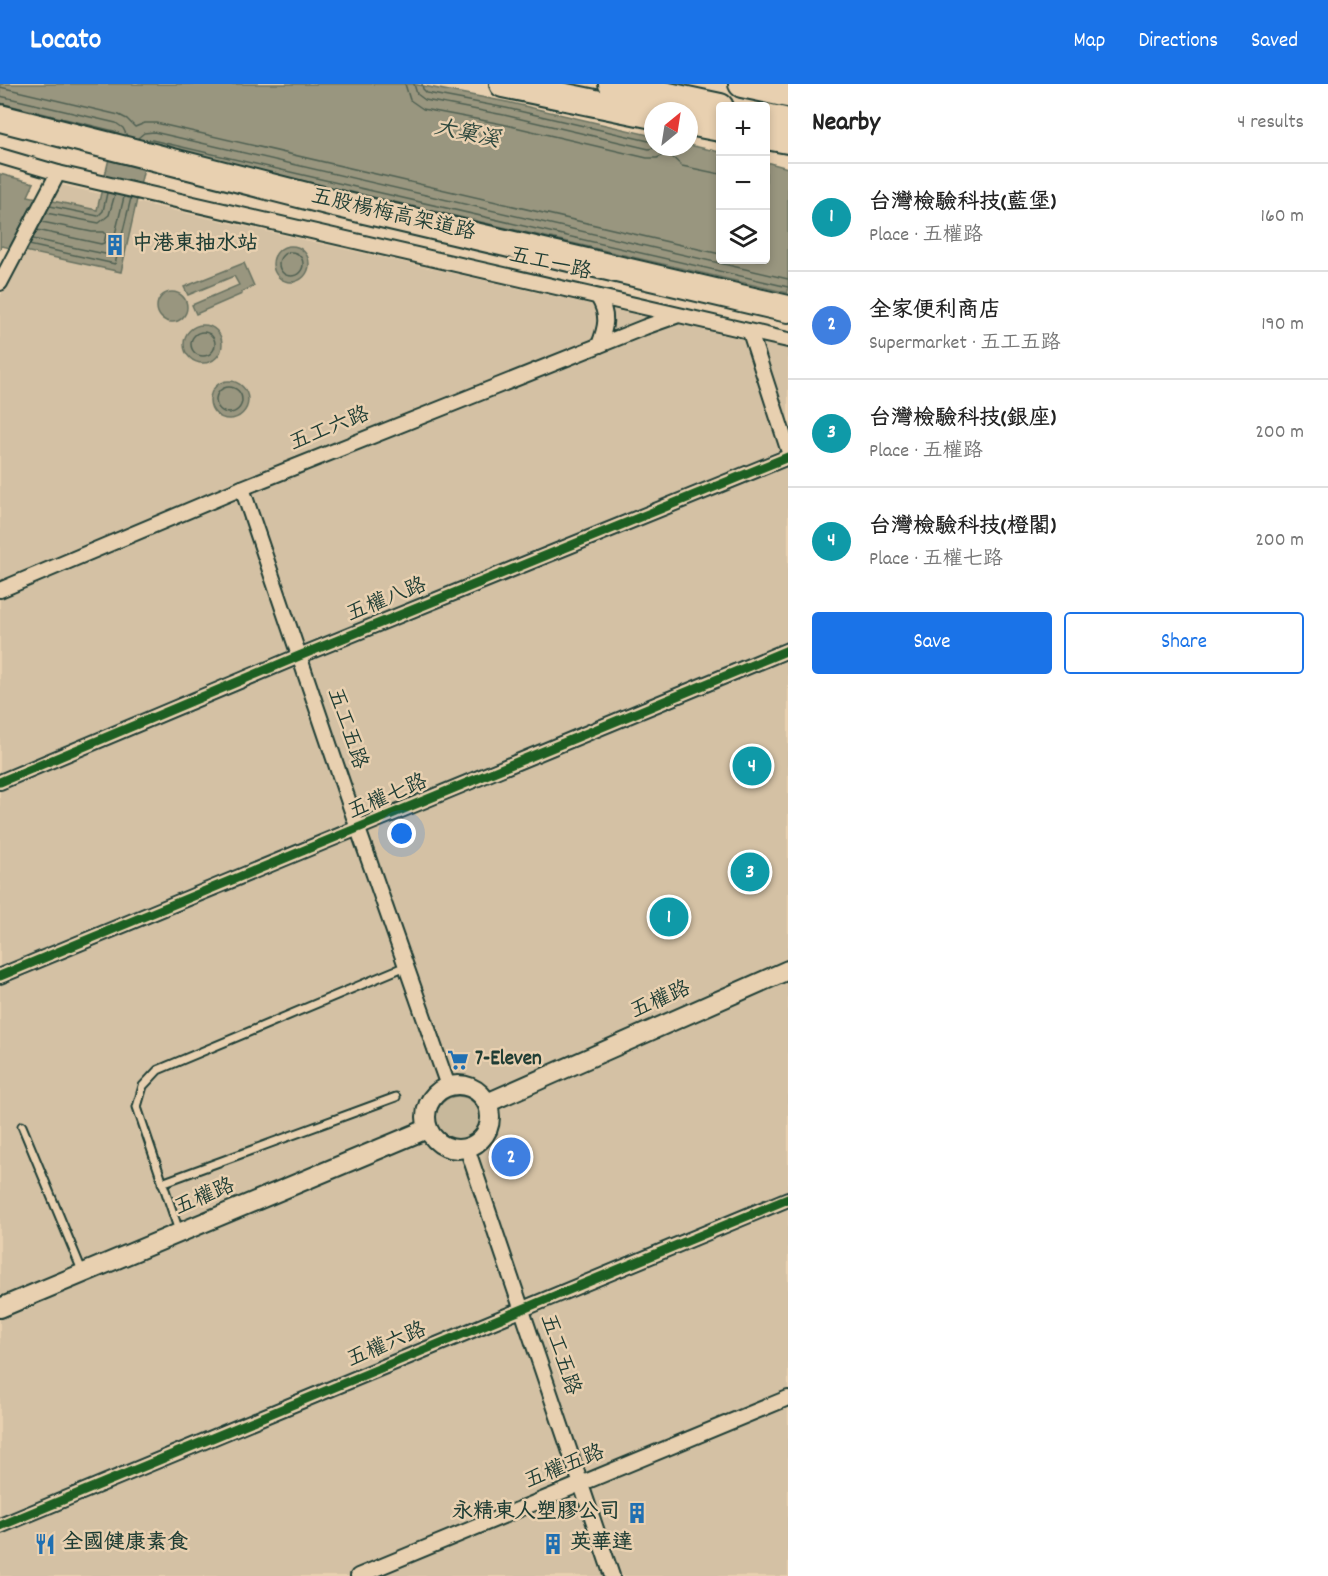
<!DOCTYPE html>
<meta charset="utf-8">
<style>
:root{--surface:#fff;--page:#f2f2f2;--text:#222;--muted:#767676;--line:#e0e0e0;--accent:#1a73e8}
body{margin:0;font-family:Dekko,"LXGW WenKai TC",sans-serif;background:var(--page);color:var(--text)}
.controls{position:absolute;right:18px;top:18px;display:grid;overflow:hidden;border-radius:6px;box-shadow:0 3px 9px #0003}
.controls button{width:54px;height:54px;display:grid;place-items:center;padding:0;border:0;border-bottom:2px solid var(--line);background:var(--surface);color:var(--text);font:30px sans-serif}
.compass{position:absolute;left:644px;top:18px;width:54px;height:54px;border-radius:50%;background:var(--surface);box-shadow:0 3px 9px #0003;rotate:30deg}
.you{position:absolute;left:402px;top:750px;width:21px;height:21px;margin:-15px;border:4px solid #fff;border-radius:50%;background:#1a73e8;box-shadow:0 0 0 9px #1a73e833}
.badge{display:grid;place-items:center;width:39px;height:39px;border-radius:50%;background:var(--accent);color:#fff;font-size:20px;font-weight:700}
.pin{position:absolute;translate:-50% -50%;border:3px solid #fff;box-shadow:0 2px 6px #0006}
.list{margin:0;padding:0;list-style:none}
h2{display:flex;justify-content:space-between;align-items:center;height:78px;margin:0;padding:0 24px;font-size:26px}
h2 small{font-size:20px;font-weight:400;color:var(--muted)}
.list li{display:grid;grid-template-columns:39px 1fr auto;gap:18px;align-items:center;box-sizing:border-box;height:108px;padding:0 24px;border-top:2px solid var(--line)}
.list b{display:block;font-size:22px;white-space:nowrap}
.list p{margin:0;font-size:20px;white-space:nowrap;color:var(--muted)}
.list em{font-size:20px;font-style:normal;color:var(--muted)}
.actions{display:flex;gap:12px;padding:18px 24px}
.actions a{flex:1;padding:14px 0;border:2px solid var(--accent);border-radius:6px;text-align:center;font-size:21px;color:var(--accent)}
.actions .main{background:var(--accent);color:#fff}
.icon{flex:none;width:33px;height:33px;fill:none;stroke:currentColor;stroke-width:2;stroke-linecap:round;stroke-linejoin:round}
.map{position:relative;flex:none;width:788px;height:1492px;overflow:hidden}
header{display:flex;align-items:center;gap:36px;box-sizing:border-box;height:84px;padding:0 30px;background:var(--accent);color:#fff}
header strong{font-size:28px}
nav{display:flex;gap:33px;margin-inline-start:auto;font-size:21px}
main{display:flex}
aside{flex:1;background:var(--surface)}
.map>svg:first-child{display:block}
.built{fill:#d4c1a4}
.green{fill:#c7b89b;stroke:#737a68;stroke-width:1.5}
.water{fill:#99967f;stroke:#687261;stroke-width:1.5}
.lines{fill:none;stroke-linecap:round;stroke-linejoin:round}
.shore{stroke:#506152;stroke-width:1.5}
.service-casing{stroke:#1f3d34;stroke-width:11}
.minor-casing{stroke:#1f3d34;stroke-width:18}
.tertiary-casing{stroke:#1f3d34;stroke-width:22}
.motorway-casing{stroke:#1f3d34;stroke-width:30}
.service{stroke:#e8d0b0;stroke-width:7}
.minor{stroke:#e8d0b0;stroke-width:14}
.tertiary{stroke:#e8d0b0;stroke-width:18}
.motorway{stroke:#e8d0b0;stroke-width:26}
.cycleway-casing{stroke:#e8d0b0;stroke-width:13}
.cycleway{stroke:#1b5e20;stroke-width:9}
.labels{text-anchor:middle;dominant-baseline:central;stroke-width:5;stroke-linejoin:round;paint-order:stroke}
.street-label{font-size:21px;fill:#1f3d34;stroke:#e8d0b0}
.poi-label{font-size:21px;font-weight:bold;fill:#1f3d34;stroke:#e8d0b0;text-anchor:start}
.water-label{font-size:22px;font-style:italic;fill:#2b463c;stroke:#e8d0b0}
</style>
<header>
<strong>Locato</strong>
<nav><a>Map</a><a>Directions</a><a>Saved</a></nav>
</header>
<main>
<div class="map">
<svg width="788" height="1492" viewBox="0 0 788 1492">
<rect width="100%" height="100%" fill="#e8d0b0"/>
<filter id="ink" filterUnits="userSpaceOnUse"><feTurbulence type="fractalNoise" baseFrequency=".0167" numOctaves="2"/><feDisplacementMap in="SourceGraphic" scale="12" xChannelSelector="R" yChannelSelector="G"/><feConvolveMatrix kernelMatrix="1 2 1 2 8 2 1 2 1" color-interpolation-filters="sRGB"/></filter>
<g filter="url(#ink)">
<path class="built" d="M61,101L788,265V1492H0V213Z"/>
<circle class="green" cx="458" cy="1034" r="22"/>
<g class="water">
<path d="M0,0H413L507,18L653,52V63H689V61L720,68V176H766V78L788,84V209L149,61L121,188L2,162L0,165V90L34,99L28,112L97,126L114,53L0,25Z"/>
<circle cx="291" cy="180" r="18"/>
<path d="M244,179L254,202L242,208V210L196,230L192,221L239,201L234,192L188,211L184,203Z"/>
<circle cx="172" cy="223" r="15"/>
<circle cx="203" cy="260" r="19"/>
<circle cx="229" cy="316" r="19"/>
</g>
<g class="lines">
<g class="shore">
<path d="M405,0L410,16L423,25L502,40L647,74H657L668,69L682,82L720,90"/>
<path d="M414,0L417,10L425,16L504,31L649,65L659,63"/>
<path d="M422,0L423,5L427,9L506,24L653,58"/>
<path d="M0,3L119,31L127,35L135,43L145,39H156L720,170"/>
<path d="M0,12L116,39L123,44L127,52"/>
<path d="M0,19L114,47L118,49"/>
<path d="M138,54L144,49L154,48L788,195"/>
<path d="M146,56H152L788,203"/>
<path d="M50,122L98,132L103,127L107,109"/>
<path d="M46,129L99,139L109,131L115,110"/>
<path d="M37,146L101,160L104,159L106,150L104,148H92L42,138"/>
<path d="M33,155L110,171L124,113"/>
<path d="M29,161L115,180L131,114"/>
<circle cx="291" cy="180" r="12"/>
<circle cx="203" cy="260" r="12"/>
<circle cx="229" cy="316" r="13"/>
</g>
<defs>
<g id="service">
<path d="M22,1042L83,1189"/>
<path d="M162,1099L396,1013"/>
<path d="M179,1147L137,1023L143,1002L158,986L406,882"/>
</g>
<g id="minor">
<path d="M0,72L58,89L788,256"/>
<path d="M0,199L58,89"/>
<path d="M598,213C609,231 606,243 599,261"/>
<path d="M750,248L788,365"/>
<path d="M242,404L358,745L448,1002"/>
<path d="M0,506L242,404L645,243L676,232"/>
<path d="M0,698L299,572L788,373"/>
<path d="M0,892L788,566"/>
<path d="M467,1064L612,1492"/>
<path d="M0,1442L788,1115"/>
<path d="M358,1492L788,1314"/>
</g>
<g id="tertiary">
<circle cx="458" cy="1033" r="32"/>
<path d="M487,1019L788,886"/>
<path d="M0,1224L427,1045"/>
</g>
<g id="motorway">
<path d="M503,0L653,31"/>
<path d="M612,0L720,23"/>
<path d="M742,0L788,10"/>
<path d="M766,33L788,38"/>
<path d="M0,34L334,119L788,225"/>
<path d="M689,38L720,44"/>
<path d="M766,52L788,56"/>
</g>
</defs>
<use href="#service" class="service-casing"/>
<use href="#minor" class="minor-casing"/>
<use href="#tertiary" class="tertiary-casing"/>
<use href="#motorway" class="motorway-casing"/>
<use href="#service" class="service"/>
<use href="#minor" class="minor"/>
<use href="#tertiary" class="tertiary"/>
<use href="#motorway" class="motorway"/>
<defs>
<g id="cycleway">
<path d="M0,698L299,572L788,373"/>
<path d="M0,892L788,566"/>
<path d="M0,1442L788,1115"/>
</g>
</defs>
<use href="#cycleway" class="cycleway-casing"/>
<use href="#cycleway" class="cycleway"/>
</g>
</g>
<defs>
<symbol id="building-bare" viewBox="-9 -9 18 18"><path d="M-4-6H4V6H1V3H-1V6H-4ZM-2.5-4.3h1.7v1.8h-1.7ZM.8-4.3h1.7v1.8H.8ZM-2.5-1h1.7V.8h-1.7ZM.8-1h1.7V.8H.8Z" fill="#1f6fb2" stroke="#e8d0b0" stroke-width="2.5" paint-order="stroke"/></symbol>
<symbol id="supermarket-bare" viewBox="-9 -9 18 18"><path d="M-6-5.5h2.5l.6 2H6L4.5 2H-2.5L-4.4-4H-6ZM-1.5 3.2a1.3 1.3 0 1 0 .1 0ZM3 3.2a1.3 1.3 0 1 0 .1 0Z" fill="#1f6fb2" stroke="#e8d0b0" stroke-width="2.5" paint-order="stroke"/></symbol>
<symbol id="restaurant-bare" viewBox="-9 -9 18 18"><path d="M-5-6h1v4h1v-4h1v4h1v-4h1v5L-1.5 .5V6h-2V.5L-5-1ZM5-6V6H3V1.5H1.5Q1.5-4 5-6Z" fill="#1f6fb2" stroke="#e8d0b0" stroke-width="2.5" paint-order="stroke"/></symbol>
</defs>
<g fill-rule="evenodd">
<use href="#building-bare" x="100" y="146" width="30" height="30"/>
<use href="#supermarket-bare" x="443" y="961" width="30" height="30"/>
<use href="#building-bare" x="622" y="1414" width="30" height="30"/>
<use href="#restaurant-bare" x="30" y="1445" width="30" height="30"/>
<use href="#building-bare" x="538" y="1445" width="30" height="30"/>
</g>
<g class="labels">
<g class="street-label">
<text transform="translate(393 132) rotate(13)">五股楊梅高架道路</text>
<text transform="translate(550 181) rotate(13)">五工一路</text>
<text transform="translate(330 346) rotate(-22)">五工六路</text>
<text transform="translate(387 517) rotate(-22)">五權八路</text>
<text transform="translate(346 645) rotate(71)">五工五路</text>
<text transform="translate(388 714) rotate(-23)">五權七路</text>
<text transform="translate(661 917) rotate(-24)">五權路</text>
<text transform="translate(205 1114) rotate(-23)">五權路</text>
<text transform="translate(387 1262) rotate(-23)">五權六路</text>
<text transform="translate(559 1271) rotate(71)">五工五路</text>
<text transform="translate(565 1384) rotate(-22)">五權五路</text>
</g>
<g class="poi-label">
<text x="132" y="161">中港東抽水站</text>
<text x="475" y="976">7-Eleven</text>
<text x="620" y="1429" text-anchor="end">永精東人塑膠公司</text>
<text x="62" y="1460">全國健康素食</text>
<text x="570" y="1460">英華達</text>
</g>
<g class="water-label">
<text transform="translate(467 51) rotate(12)">大窠溪</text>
</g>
</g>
</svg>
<div class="controls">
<button>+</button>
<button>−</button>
<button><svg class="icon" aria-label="layers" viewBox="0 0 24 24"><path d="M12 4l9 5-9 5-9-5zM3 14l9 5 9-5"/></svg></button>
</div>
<svg class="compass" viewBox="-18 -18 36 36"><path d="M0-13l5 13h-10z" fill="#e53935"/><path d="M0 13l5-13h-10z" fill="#767676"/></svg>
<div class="you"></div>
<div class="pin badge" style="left:669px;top:833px;background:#0f9aa8">1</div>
<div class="pin badge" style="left:511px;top:1073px;background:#3f7fe0">2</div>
<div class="pin badge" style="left:750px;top:788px;background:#0f9aa8">3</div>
<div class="pin badge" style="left:752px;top:682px;background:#0f9aa8">4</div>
</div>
<aside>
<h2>Nearby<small>4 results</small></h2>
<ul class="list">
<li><span class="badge" style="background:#0f9aa8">1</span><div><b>台灣檢驗科技(藍堡)</b><p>Place · 五權路</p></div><em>160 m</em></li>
<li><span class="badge" style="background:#3f7fe0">2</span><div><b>全家便利商店</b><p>Supermarket · 五工五路</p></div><em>190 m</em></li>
<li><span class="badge" style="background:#0f9aa8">3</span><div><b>台灣檢驗科技(銀座)</b><p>Place · 五權路</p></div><em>200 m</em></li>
<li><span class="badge" style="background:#0f9aa8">4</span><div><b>台灣檢驗科技(橙閣)</b><p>Place · 五權七路</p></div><em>200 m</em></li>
</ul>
<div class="actions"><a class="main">Save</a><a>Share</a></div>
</aside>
</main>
